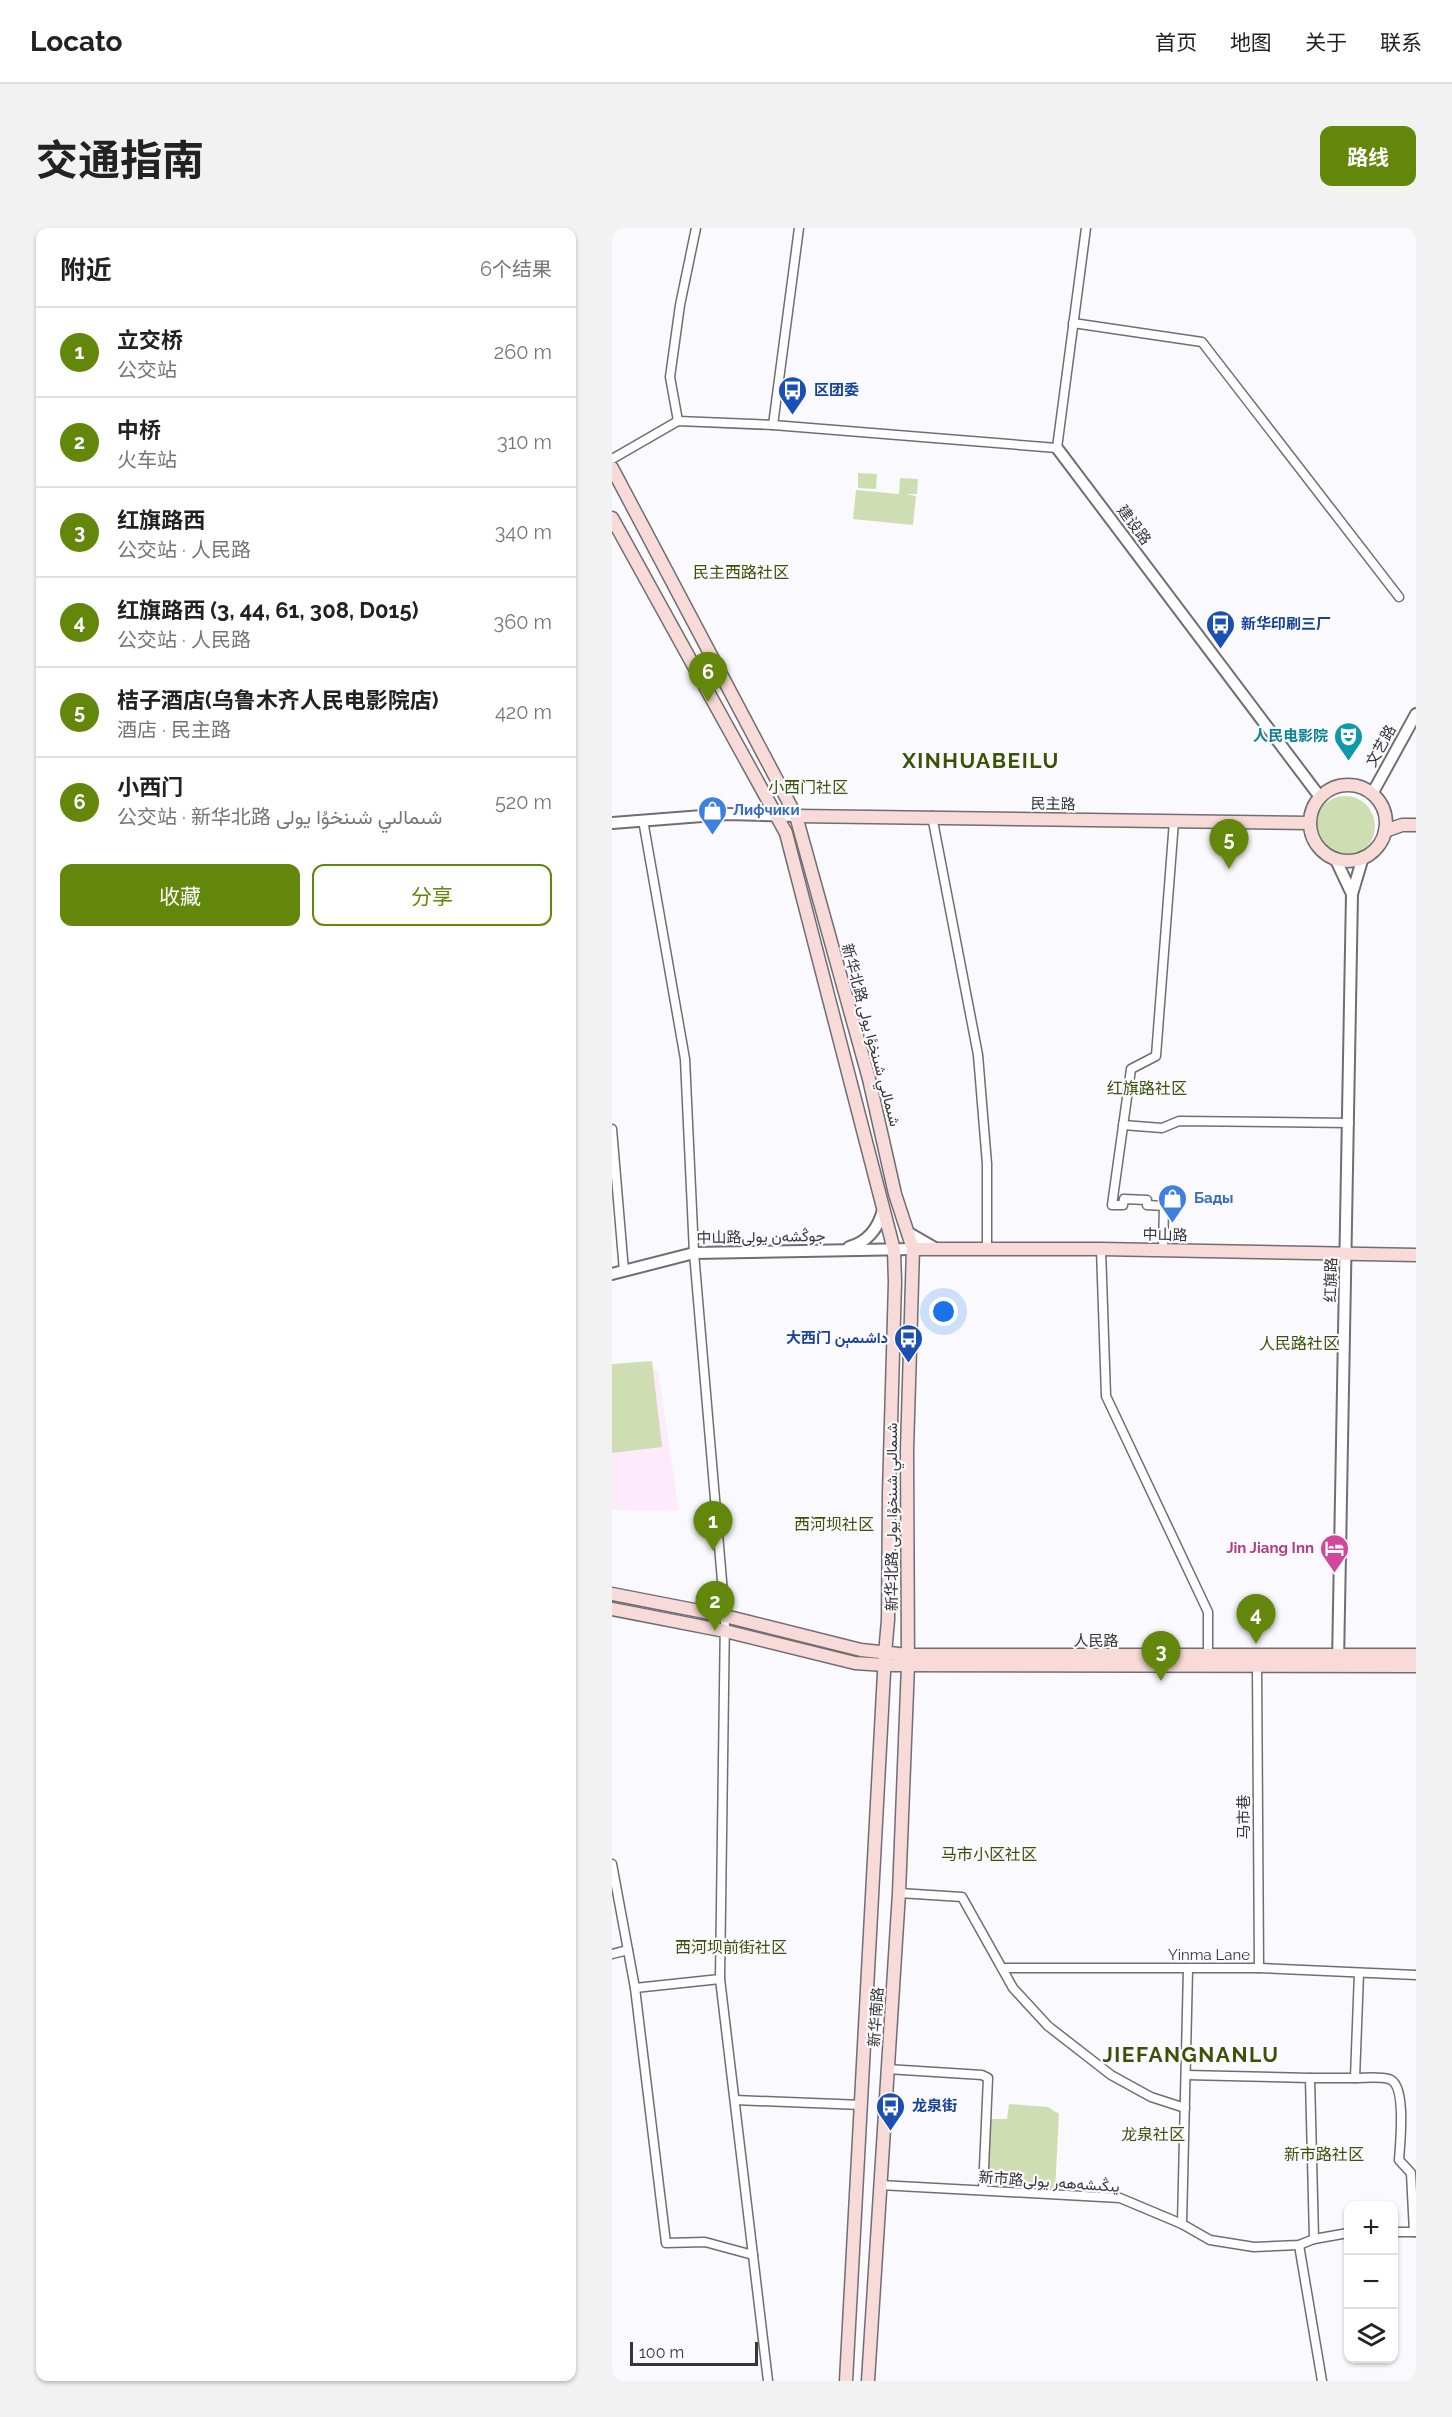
<!DOCTYPE html>
<html lang="zh">
<meta charset="utf-8">
<style>
:root{--surface:#fff;--page:#f2f2f2;--text:#222;--muted:#767676;--line:#e0e0e0;--accent:#62870a}
body{margin:0;font-family:Raleway,Vazirmatn,"Noto Sans SC",sans-serif;background:var(--page);color:var(--text)}
.controls{position:absolute;right:18px;bottom:18px;display:grid;overflow:hidden;border-radius:12px;box-shadow:0 2px 4px #0004}
.controls button{width:54px;height:54px;display:grid;place-items:center;padding:0;border:0;border-bottom:2px solid var(--line);background:var(--surface);color:var(--text);font:30px sans-serif}
.scale{position:absolute;left:18px;bottom:15px;width:128px;box-sizing:border-box;padding-left:6px;border:3px solid #363638;border-top:0;font-size:16px;line-height:21px;white-space:nowrap;color:#363638;-webkit-text-stroke:4px #fafafe;paint-order:stroke}
.you{position:absolute;left:332px;top:1084px;width:21px;height:21px;margin:-15px;border:4px solid #fff;border-radius:50%;background:#1a73e8;box-shadow:0 0 0 9px #1a73e833}
.badge{display:grid;place-items:center;width:39px;height:39px;border-radius:50%;background:var(--accent);color:#fff;font-size:20px;font-weight:700}
.pin{position:absolute;translate:-50% -50px;filter:drop-shadow(0 2px 3px #0008)}
.pin::after{content:'';position:absolute;top:32px;width:21px;height:18px;background:inherit;clip-path:polygon(0 0,100% 0,50% 100%)}
.list{margin:0;padding:0;list-style:none}
h2{display:flex;justify-content:space-between;align-items:center;height:78px;margin:0;padding:0 24px;font-size:26px}
h2 small{font-size:20px;font-weight:400;color:var(--muted)}
.list li{display:grid;grid-template-columns:39px 1fr auto;gap:18px;align-items:center;box-sizing:border-box;height:90px;padding:0 24px;border-top:2px solid var(--line)}
.list b{display:block;font-size:22px;white-space:nowrap}
.list p{margin:0;font-size:20px;white-space:nowrap;color:var(--muted)}
.list em{font-size:20px;font-style:normal;color:var(--muted)}
.actions{display:flex;gap:12px;padding:18px 24px}
.actions a{flex:1;padding:14px 0;border:2px solid var(--accent);border-radius:12px;text-align:center;font-size:21px;color:var(--accent)}
.actions .main{background:var(--accent);color:#fff}
.icon{flex:none;width:33px;height:33px;fill:none;stroke:currentColor;stroke-width:2;stroke-linecap:round;stroke-linejoin:round}
.map{position:relative;flex:none;width:804px;height:2153px;overflow:hidden;border-radius:12px}
header{display:flex;align-items:center;gap:36px;box-sizing:border-box;height:84px;padding:0 30px;background:var(--surface);border-bottom:2px solid var(--line)}
header strong{font-size:28px}
nav{display:flex;gap:33px;margin-inline-start:auto;font-size:21px}
.intro{display:flex;align-items:center;justify-content:space-between;box-sizing:border-box;height:144px;padding:0 36px}
h1{margin:0;font-size:42px}
.button{padding:15px 27px;border-radius:12px;background:var(--accent);color:#fff;font-size:21px;font-weight:700}
main{display:flex;gap:36px;padding:0 36px}
aside{flex:1;background:var(--surface);border-radius:12px;box-shadow:0 2px 4px #0004}
.map>svg:first-child{display:block}
.education{fill:#fdeafa}
.green{fill:#cfdeb2}
.lines{fill:none;stroke-linecap:round;stroke-linejoin:round}
.minor-casing{stroke:#6f6e72;stroke-width:11}
.tertiary-casing{stroke:#6f6e72;stroke-width:14}
.secondary-casing{stroke:#6f6e72;stroke-width:15}
.minor{stroke:#fff;stroke-width:8}
.tertiary{stroke:#fff;stroke-width:10}
.secondary{stroke:#f8dad9;stroke-width:12}
.labels{text-anchor:middle;dominant-baseline:central;stroke-width:4.5;stroke-linejoin:round;paint-order:stroke}
.transit-label{font-size:15px;font-weight:bold;fill:#164399;stroke:#fafafe;text-anchor:start}
.street-label{font-size:15px;fill:#363638;stroke:#fafafe}
.culture-label{font-size:15px;font-weight:bold;fill:#0d838f;stroke:#fafafe;text-anchor:end}
.shop-label{font-size:15px;font-weight:bold;fill:#366cbe;stroke:#fafafe;text-anchor:start}
.hotel-label{font-size:15px;font-weight:bold;fill:#b23c85;stroke:#fafafe;text-anchor:end}
.neighbourhood-label{font-size:16px;fill:#3a5206;stroke:#fafafe}
.district-label{font-size:21px;font-weight:bold;letter-spacing:1.5px;fill:#3a5206;stroke:#fafafe}
</style>
<header>
<strong>Locato</strong>
<nav><a>首页</a><a>地图</a><a>关于</a><a>联系</a></nav>
</header>
<div class="intro"><h1>交通指南</h1><a class="button">路线</a></div>
<main>
<aside>
<h2>附近<small>6个结果</small></h2>
<ul class="list">
<li><span class="badge">1</span><div><b>立交桥</b><p>公交站</p></div><em>260 m</em></li>
<li><span class="badge">2</span><div><b>中桥</b><p>火车站</p></div><em>310 m</em></li>
<li><span class="badge">3</span><div><b>红旗路西</b><p>公交站 · 人民路</p></div><em>340 m</em></li>
<li><span class="badge">4</span><div><b>红旗路西 (3, 44, 61, 308, D015)</b><p>公交站 · 人民路</p></div><em>360 m</em></li>
<li><span class="badge">5</span><div><b>桔子酒店(乌鲁木齐人民电影院店)</b><p>酒店 · 民主路</p></div><em>420 m</em></li>
<li><span class="badge">6</span><div><b>小西门</b><p>公交站 · 新华北路 شىمالىي شىنخۇا يولى</p></div><em>520 m</em></li>
</ul>
<div class="actions"><a class="main">收藏</a><a>分享</a></div>
</aside>
<div class="map">
<svg width="804" height="2153" viewBox="0 0 804 2153">
<rect width="100%" height="100%" fill="#fafafe"/>
<path class="education" d="M0,1141L46,1142L67,1283L0,1282Z"/>
<g class="green">
<path d="M246,245L265,246L264,261L246,260Z"/>
<path d="M288,250L306,251L305,266H294L304,268L301,297L241,291L244,262L287,266Z"/>
<circle cx="733" cy="598" r="30"/>
<path d="M40,1133L50,1219L0,1225V1136Z"/>
<path d="M397,1876L436,1879L447,1886L443,1963L386,1958L375,1950L377,1891H395Z"/>
</g>
<g class="lines">
<defs>
<g id="minor">
<path d="M461,95L590,114L787,369"/>
<path d="M66,193L58,149L68,77L84,0"/>
<path d="M161,197L187,0"/>
<path d="M0,231L66,193L161,197L445,220L474,0"/>
<path d="M320,588L366,827L375,936V1021"/>
<path d="M31,592L73,831L82,1025L113,1388L108,1751L156,2153"/>
<path d="M511,897L550,900L567,893L737,895"/>
<path d="M0,901L12,1043"/>
<path d="M489,1021L494,1168L596,1384V1428"/>
<path d="M551,1022L552,978L535,977V972L512,971L511,977H500L519,841L544,828L562,593"/>
<path d="M645,1438L647,1740"/>
<path d="M0,1636L23,1760L54,2015L93,2014L141,2027"/>
<path d="M287,1665L350,1669L401,1760L436,1798L499,1847L539,1869L573,1880"/>
<path d="M0,1726L16,1722"/>
<path d="M390,1740H647L804,1747"/>
<path d="M23,1760L108,1751"/>
<path d="M275,1841L370,1847L376,1850L371,1962"/>
<path d="M574,1847L698,1850L702,2011"/>
<path d="M698,1850H743L747,1745"/>
<path d="M743,1850C753,1850 767,1848 777,1851C795,1856 788,1916 787,1932L799,1945L802,2004"/>
<path d="M123,1872L250,1877"/>
<path d="M268,1957L508,1970L570,1996L598,2012L642,2019L687,2017L702,2011L736,2005"/>
<path d="M570,1996L576,1741"/>
<path d="M782,2004H804"/>
<path d="M687,2017L710,2153"/>
</g>
<g id="tertiary">
<path d="M445,220L708,569"/>
<path d="M760,566L804,486"/>
<path d="M0,595L116,586L184,588"/>
<path d="M723,630L740,666"/>
<path d="M297,1005L323,1020"/>
<path d="M237,1019C256,1014 266,1001 271,982"/>
<path d="M0,1046L82,1025L301,1021"/>
<path d="M726,1435L740,666L751,629"/>
</g>
<g id="secondary">
<path d="M0,240L184,588L257,851L283,966L301,1021L295,1222L296,1437L287,1665L256,2153"/>
<path d="M0,290L174,605L282,1022L283,1054L277,1265L276,1392L273,1426L234,2153"/>
<circle cx="736" cy="595" r="38"/>
<path d="M184,588L698,595"/>
<path d="M773,603L790,597H804"/>
<path d="M301,1021H489L804,1027"/>
<path d="M0,1366L113,1388L249,1422L296,1427H804"/>
<path d="M0,1381L113,1403L243,1435L273,1437L804,1438"/>
</g>
</defs>
<use href="#minor" class="minor-casing"/>
<use href="#tertiary" class="tertiary-casing"/>
<use href="#secondary" class="secondary-casing"/>
<use href="#minor" class="minor"/>
<use href="#tertiary" class="tertiary"/>
<use href="#secondary" class="secondary"/>
</g>
<defs>
<symbol id="bus-pin" viewBox="-11 -11 22 30"><path d="M0 17L-7.5 6A9.5 9.5 0 1 1 7.5 6Z" fill="#1a4fb4" stroke="#fafafe"/><path d="M-5-6H5V4H4V6H2V4H-2V6H-4V4H-5ZM-3.5-4V0h7V-4ZM-3.5 1.2v1.5H-2V1.2ZM2 1.2v1.5H3.5V1.2Z" fill="#fff"/></symbol>
<symbol id="theatre-pin" viewBox="-11 -11 22 30"><path d="M0 17L-7.5 6A9.5 9.5 0 1 1 7.5 6Z" fill="#0f9aa8" stroke="#fafafe"/><path d="M-5-5.5Q0-4 5-5.5V0Q5 5 0 6Q-5 5-5 0ZM-3.3-2.5H-1v1.5H-3.3ZM1-2.5H3.3v1.5H1ZM-2.8 1Q0 5.5 2.8 1Z" fill="#fff"/></symbol>
<symbol id="shop-pin" viewBox="-11 -11 22 30"><path d="M0 17L-7.5 6A9.5 9.5 0 1 1 7.5 6Z" fill="#3f7fe0" stroke="#fafafe"/><path d="M-5-2.5h2.3a2.7 3.5 0 0 1 5.4 0H5L5.5 6h-11ZM-1.5-2.5h3a1.5 2.3 0 0 0-3 0Z" fill="#fff"/></symbol>
<symbol id="hotel-pin" viewBox="-11 -11 22 30"><path d="M0 17L-7.5 6A9.5 9.5 0 1 1 7.5 6Z" fill="#d1479c" stroke="#fafafe"/><path d="M-6-4.5h1.5V1H6V5H4.5V3h-9V5H-6ZM-4 0a1.8 1.8 0 1 1 3.6 0ZM.5 0V-2.5h3Q6-2.5 6 0Z" fill="#fff"/></symbol>
</defs>
<g fill-rule="evenodd">
<use href="#bus-pin" x="164" y="146" width="33" height="45"/>
<use href="#bus-pin" x="592" y="380" width="33" height="45"/>
<use href="#theatre-pin" x="720" y="492" width="33" height="45"/>
<use href="#shop-pin" x="84" y="566" width="33" height="45"/>
<use href="#shop-pin" x="544" y="954" width="33" height="45"/>
<use href="#bus-pin" x="280" y="1094" width="33" height="45"/>
<use href="#hotel-pin" x="706" y="1304" width="33" height="45"/>
<use href="#bus-pin" x="262" y="1862" width="33" height="45"/>
</g>
<g class="labels">
<g class="transit-label">
<text x="202" y="162">区团委</text>
<text x="629" y="396">新华印刷三厂</text>
<text x="276" y="1110" text-anchor="end">大西门 داشىمېن</text>
<text x="300" y="1878">龙泉街</text>
</g>
<g class="street-label">
<text transform="translate(522 297) rotate(53)">建设路</text>
<text transform="translate(769 518) rotate(-61)">文艺路</text>
<text transform="translate(441 576) rotate(1)">民主路</text>
<text transform="translate(259 807) rotate(75)">新华北路 شىمالىي شىنخۇا يولى</text>
<text transform="translate(553 1007) rotate(1)">中山路</text>
<text transform="translate(149 1009) rotate(-1)">中山路جوڭشەن يولى</text>
<text transform="translate(719 1052) rotate(-89)">红旗路</text>
<text transform="translate(280 1289) rotate(-90)">新华北路 شىمالىي شىنخۇا يولى</text>
<text x="484" y="1413">人民路</text>
<text transform="translate(632 1589) rotate(-90)">马市巷</text>
<text x="597" y="1727">Yinma Lane</text>
<text transform="translate(264 1789) rotate(-86)">新华南路</text>
<text transform="translate(437 1954) rotate(4)">新市路يىڭىشەھەر يولى</text>
</g>
<g class="culture-label">
<text x="716" y="508">人民电影院</text>
</g>
<g class="shop-label">
<text x="121" y="582">Лифчики</text>
<text x="582" y="970">Бады</text>
</g>
<g class="hotel-label">
<text x="702" y="1320">Jin Jiang Inn</text>
</g>
<g class="neighbourhood-label">
<text x="129" y="344">民主西路社区</text>
<text x="196" y="559">小西门社区</text>
<text x="535" y="860">红旗路社区</text>
<text x="687" y="1115">人民路社区</text>
<text x="222" y="1296">西河坝社区</text>
<text x="377" y="1626">马市小区社区</text>
<text x="119" y="1719">西河坝前街社区</text>
<text x="541" y="1906">龙泉社区</text>
<text x="712" y="1926">新市路社区</text>
</g>
<g class="district-label">
<text x="369" y="532">XINHUABEILU</text>
<text x="579" y="1826">JIEFANGNANLU</text>
</g>
</g>
</svg>
<div class="controls">
<button>+</button>
<button>−</button>
<button><svg class="icon" aria-label="layers" viewBox="0 0 24 24"><path d="M12 4l9 5-9 5-9-5zM3 14l9 5 9-5"/></svg></button>
</div>
<div class="scale">100 m</div>
<div class="you"></div>
<div class="pin badge" style="left:101px;top:1323px">1</div>
<div class="pin badge" style="left:103px;top:1403px">2</div>
<div class="pin badge" style="left:549px;top:1453px">3</div>
<div class="pin badge" style="left:644px;top:1416px">4</div>
<div class="pin badge" style="left:617px;top:641px">5</div>
<div class="pin badge" style="left:96px;top:474px">6</div>
</div>
</main>
